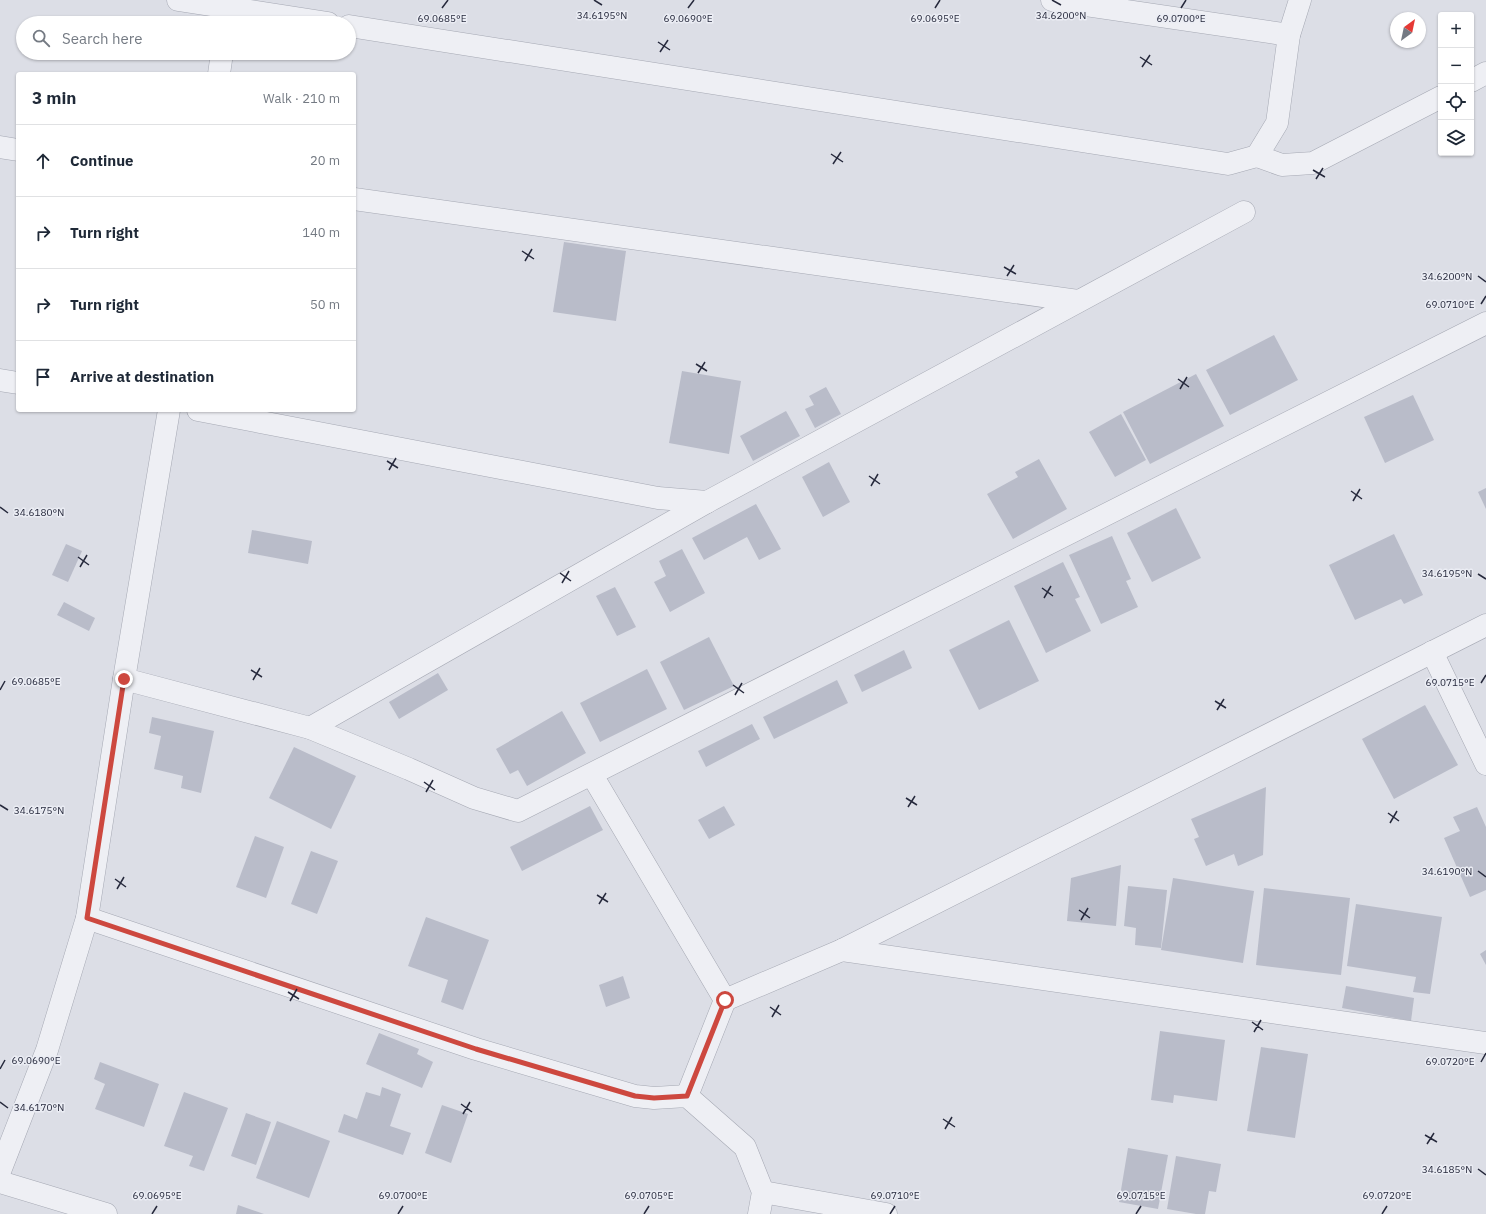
<!DOCTYPE html>
<meta charset="utf-8">
<style>
:root{--surface:#fff;--page:#f2f2f3;--text:#1f2937;--muted:#747a83;--line:#e0e1e3}
body{margin:0;font-family:"IBM Plex Sans",sans-serif;background:var(--page);color:var(--text)}
.controls{position:absolute;right:12px;top:12px;display:grid;overflow:hidden;border-radius:4px;box-shadow:0 1px 3px #0004}
.controls button{width:36px;height:36px;display:grid;place-items:center;padding:0;border:0;border-bottom:1px solid var(--line);background:var(--surface);color:var(--text);font:20px sans-serif}
.compass{position:absolute;left:1390px;top:12px;width:36px;height:36px;border-radius:50%;background:var(--surface);box-shadow:0 1px 3px #0004;rotate:33deg}
.stop{position:absolute;width:12px;height:12px;margin:-9px;border:3px solid #cd483f;border-radius:50%;background:#fff}
.stop.end{background:#cd483f;border-color:#fff;box-shadow:0 1px 4px #0008}
.list{margin:0;padding:0;list-style:none}
h2{display:flex;justify-content:space-between;align-items:center;height:52px;margin:0;padding:0 16px;font-size:17px}
h2 small{font-size:13px;font-weight:400;color:var(--muted)}
.list li{display:grid;grid-template-columns:26px 1fr auto;gap:12px;align-items:center;box-sizing:border-box;height:72px;padding:0 16px;border-top:1px solid var(--line)}
.list b{display:block;font-size:15px;white-space:nowrap}
.list em{font-size:13px;font-style:normal;color:var(--muted)}
.icon{flex:none;width:22px;height:22px;fill:none;stroke:currentColor;stroke-width:2;stroke-linecap:round;stroke-linejoin:round}
.map{position:relative;flex:none;width:1486px;height:1214px;overflow:hidden}
.search{position:absolute;background:var(--surface);box-shadow:0 1px 3px #0004;left:16px;top:16px;width:340px;height:44px;display:flex;align-items:center;gap:10px;box-sizing:border-box;padding:0 14px;border-radius:22px;color:var(--muted);font-size:15px}
.panel{position:absolute;background:var(--surface);box-shadow:0 1px 3px #0004;left:16px;top:72px;width:340px;height:340px;border-radius:4px}
.map>svg:first-child{display:block}
.building{fill:#b9bcc9}
.lines{fill:none;stroke-linecap:round;stroke-linejoin:round}
.minor-casing{stroke:#a5a8b3;stroke-width:23}
.minor{stroke:#eeeff4;stroke-width:22}
.route{stroke:#cd483f;stroke-width:5}
.ticks{fill:none;stroke:#26293c;stroke-width:1.5}
.ticks-label{font-size:10px;text-anchor:middle;fill:#26293c;stroke:#ebedf4;stroke-width:3;stroke-linejoin:round;paint-order:stroke}
</style>
<div class="map">
<svg width="1486" height="1214" viewBox="0 0 1486 1214">
<rect width="100%" height="100%" fill="#dcdee6"/>
<g class="building">
<path d="M564,242L626,251L616,321L553,312Z"/>
<path d="M1274,335L1298,380L1230,415L1206,370Z"/>
<path d="M682,371L741,381L729,454L669,443Z"/>
<path d="M1196,374L1224,426L1150,464L1123,412Z"/>
<path d="M826,387L841,414L815,428L805,409L814,405L809,396Z"/>
<path d="M1413,395L1434,440L1385,463L1364,417Z"/>
<path d="M786,411L800,436L753,461L740,436Z"/>
<path d="M1121,414L1146,460L1115,477L1089,432Z"/>
<path d="M1039,459L1067,509L1013,539L987,494L1018,477L1015,472Z"/>
<path d="M829,462L850,502L823,517L802,477Z"/>
<path d="M1486,488V509L1478,492Z"/>
<path d="M756,504L781,549L759,560L747,537L704,560L692,538Z"/>
<path d="M1176,508L1201,558L1152,582L1127,533Z"/>
<path d="M252,530L312,541L308,564L248,553Z"/>
<path d="M1394,534L1423,595L1404,604L1401,599L1355,620L1329,565Z"/>
<path d="M1112,536L1131,579L1126,581L1138,607L1101,624L1069,555Z"/>
<path d="M66,544L82,551L68,582L52,575Z"/>
<path d="M682,549L705,593L670,612L654,582L666,576L659,561Z"/>
<path d="M1063,562L1080,597L1075,599L1091,631L1046,653L1014,586Z"/>
<path d="M615,587L636,627L617,636L596,596Z"/>
<path d="M64,602L95,618L89,631L57,615Z"/>
<path d="M1009,620L1039,681L979,710L949,650Z"/>
<path d="M709,637L734,686L684,710L660,662Z"/>
<path d="M904,650L912,668L862,692L854,675Z"/>
<path d="M647,669L667,709L600,742L580,703Z"/>
<path d="M438,673L448,690L399,719L389,702Z"/>
<path d="M837,680L848,703L774,739L763,717Z"/>
<path d="M1425,705L1458,765L1394,799L1362,739Z"/>
<path d="M562,711L586,753L527,786L518,770L510,774L496,749Z"/>
<path d="M152,717L214,731L201,793L181,788L183,776L154,769L161,736L149,733Z"/>
<path d="M752,724L760,739L706,767L698,751Z"/>
<path d="M294,747L356,776L331,829L269,798Z"/>
<path d="M1266,787L1263,855L1238,866L1234,854L1206,866L1194,839L1199,837L1191,819Z"/>
<path d="M590,806L603,830L522,871L510,847Z"/>
<path d="M724,806L735,825L709,839L698,820Z"/>
<path d="M1477,807L1486,827V890L1470,897L1444,838L1460,831L1453,817Z"/>
<path d="M255,836L284,847L266,898L236,887Z"/>
<path d="M311,851L338,861L317,914L291,904Z"/>
<path d="M1121,865L1116,926L1067,921L1071,878Z"/>
<path d="M1173,878L1254,891L1243,963L1161,950Z"/>
<path d="M1128,886L1167,890L1161,948L1135,945L1136,928L1124,926Z"/>
<path d="M1264,888L1350,898L1341,975L1256,965Z"/>
<path d="M1356,904L1442,917L1430,994L1413,992L1416,977L1347,966Z"/>
<path d="M426,917L489,940L463,1010L441,1002L448,980L408,966Z"/>
<path d="M1486,950V965L1480,954Z"/>
<path d="M623,976L630,998L606,1007L599,985Z"/>
<path d="M1346,986L1414,998L1411,1021L1342,1008Z"/>
<path d="M1160,1031L1225,1040L1217,1101L1174,1095L1173,1103L1151,1100Z"/>
<path d="M379,1033L419,1049L417,1054L433,1062L422,1088L366,1064Z"/>
<path d="M1261,1047L1308,1054L1295,1138L1247,1131Z"/>
<path d="M100,1062L159,1084L144,1127L95,1109L105,1084L94,1079Z"/>
<path d="M382,1087L401,1094L390,1126L411,1133L403,1155L338,1132L344,1114L357,1119L366,1092L380,1096Z"/>
<path d="M184,1092L228,1108L204,1171L189,1166L193,1156L164,1146Z"/>
<path d="M442,1105L468,1114L451,1163L425,1153Z"/>
<path d="M246,1113L271,1122L256,1165L231,1156Z"/>
<path d="M277,1121L330,1141L309,1198L256,1178Z"/>
<path d="M1128,1148L1168,1155L1158,1209L1119,1202Z"/>
<path d="M1176,1156L1221,1164L1216,1192L1209,1191L1205,1214H1196L1167,1209Z"/>
<path d="M238,1205L264,1214H236Z"/>
</g>
<g class="lines">
<defs>
<g id="minor">
<path d="M178,0L328,23"/>
<path d="M1052,0L1289,35"/>
<path d="M349,26L1228,164L1257,156L1277,123L1289,35L1300,0"/>
<path d="M219,74L222,53"/>
<path d="M1471,81L1486,73"/>
<path d="M0,147L18,150"/>
<path d="M1257,156L1282,165L1313,163L1441,97"/>
<path d="M354,199L1078,301"/>
<path d="M0,380L18,383"/>
<path d="M198,410L658,498L707,502"/>
<path d="M1432,652L1486,764"/>
<path d="M124,679L310,728L409,769L474,798L518,811L1486,323"/>
<path d="M310,728L707,502L1244,212"/>
<path d="M592,775L725,1000L687,1096"/>
<path d="M87,918L476,1049L635,1096L654,1098L687,1096L745,1147L763,1192L759,1214"/>
<path d="M842,950L1486,1043"/>
<path d="M725,1000L842,950L1486,625"/>
<path d="M0,1171L47,1050L87,918L124,679L169,410"/>
<path d="M0,1182L106,1214"/>
<path d="M763,1192L886,1214"/>
</g>
</defs>
<use href="#minor" class="minor-casing"/>
<use href="#minor" class="minor"/>
</g>
<g class="lines">
<path class="route" d="M124,679L87,918L476,1049L635,1096L654,1098L687,1096L725,1000"/>
</g>
<path class="ticks" d="M594,0L602,5M1052,0L1061,5M442,8L448,0M688,8L694,0M935,8L940,0M1181,8L1186,0M658,42L670,50M660,52L668,40M1140,57L1152,65M1142,67L1150,55M831,154L843,162M833,164L841,152M1313,170L1325,177M1316,179L1323,168M522,251L534,259M525,261L532,249M1004,267L1016,274M1007,276L1014,265M1478,276L1486,282M1481,304L1486,296M696,364L707,371M698,373L705,362M1178,379L1189,387M1180,389L1187,377M387,461L398,468M389,470L396,458M869,476L880,484M871,486L878,474M1351,491L1362,499M1353,501L1360,489M0,507L8,513M78,557L89,565M80,567L87,555M560,573L571,581M1478,574L1486,579M562,583L569,571M1042,588L1053,596M1044,598L1051,586M251,670L262,677M253,680L260,668M1481,683L1486,675M733,685L744,693M0,690L5,681M735,695L742,683M1215,701L1226,708M1217,710L1224,699M424,782L435,790M426,792L433,780M906,798L917,805M0,805L8,810M908,807L915,796M1388,813L1399,821M1390,823L1397,811M1478,871L1486,877M115,879L126,887M117,889L124,877M597,895L608,902M599,904L606,893M1079,910L1090,918M1081,920L1088,908M288,992L299,999M290,1001L297,989M770,1007L781,1015M772,1017L779,1005M1252,1022L1263,1030M1254,1032L1261,1020M1481,1062L1486,1053M0,1069L5,1060M0,1102L8,1108M461,1104L472,1112M463,1114L470,1102M943,1119L955,1127M945,1129L952,1117M1425,1135L1437,1142M1427,1144L1434,1133M1478,1169L1486,1175M152,1214L157,1206M398,1214L403,1206M644,1214L649,1206M890,1214L895,1206M1136,1214L1141,1206M1382,1214L1387,1206"/>
<g class="ticks-label">
<text x="602" y="19">34.6195°N</text>
<text x="1061" y="19">34.6200°N</text>
<text x="688" y="22">69.0690°E</text>
<text x="935" y="22">69.0695°E</text>
<text x="1181" y="22">69.0700°E</text>
<text x="442" y="22">69.0685°E</text>
<text x="1447" y="280">34.6200°N</text>
<text x="1450" y="308">69.0710°E</text>
<text x="39" y="516">34.6180°N</text>
<text x="1447" y="577">34.6195°N</text>
<text x="36" y="685">69.0685°E</text>
<text x="1450" y="686">69.0715°E</text>
<text x="39" y="814">34.6175°N</text>
<text x="1447" y="875">34.6190°N</text>
<text x="36" y="1064">69.0690°E</text>
<text x="1450" y="1065">69.0720°E</text>
<text x="39" y="1111">34.6170°N</text>
<text x="1447" y="1173">34.6185°N</text>
<text x="157" y="1199">69.0695°E</text>
<text x="403" y="1199">69.0700°E</text>
<text x="649" y="1199">69.0705°E</text>
<text x="895" y="1199">69.0710°E</text>
<text x="1141" y="1199">69.0715°E</text>
<text x="1387" y="1199">69.0720°E</text>
</g>
</svg>
<div class="controls">
<button>+</button>
<button>−</button>
<button><svg class="icon" aria-label="locate" viewBox="0 0 24 24"><circle cx="12" cy="12" r="6"/><path d="M12 2v4M12 18v4M2 12h4M18 12h4"/></svg></button>
<button><svg class="icon" aria-label="layers" viewBox="0 0 24 24"><path d="M12 4l9 5-9 5-9-5zM3 14l9 5 9-5"/></svg></button>
</div>
<svg class="compass" viewBox="-18 -18 36 36"><path d="M0-13l5 13h-10z" fill="#e53935"/><path d="M0 13l5-13h-10z" fill="#747a83"/></svg>
<div class="stop" style="left:725px;top:1000px"></div>
<div class="stop end" style="left:124px;top:679px"></div>
<div class="search"><svg class="icon" aria-label="search" viewBox="0 0 24 24"><circle cx="10" cy="10" r="6"/><path d="M15 15l6 6"/></svg>Search here</div>
<section class="panel">
<h2>3 min<small>Walk · 210 m</small></h2>
<ul class="list">
<li><svg class="icon" aria-label="ahead" viewBox="0 0 24 24"><path d="M12 20V5M6 11l6-6 6 6"/></svg><div><b>Continue</b></div><em>20 m</em></li>
<li><svg class="icon" aria-label="right" viewBox="0 0 24 24"><path d="M7 20v-9h11M14 6l5 5-5 5"/></svg><div><b>Turn right</b></div><em>140 m</em></li>
<li><svg class="icon" aria-label="right" viewBox="0 0 24 24"><path d="M7 20v-9h11M14 6l5 5-5 5"/></svg><div><b>Turn right</b></div><em>50 m</em></li>
<li><svg class="icon" aria-label="arrive" viewBox="0 0 24 24"><path d="M6 21V4h12l-3 4 3 4H6"/></svg><div><b>Arrive at destination</b></div></li>
</ul>
</section>
</div>
